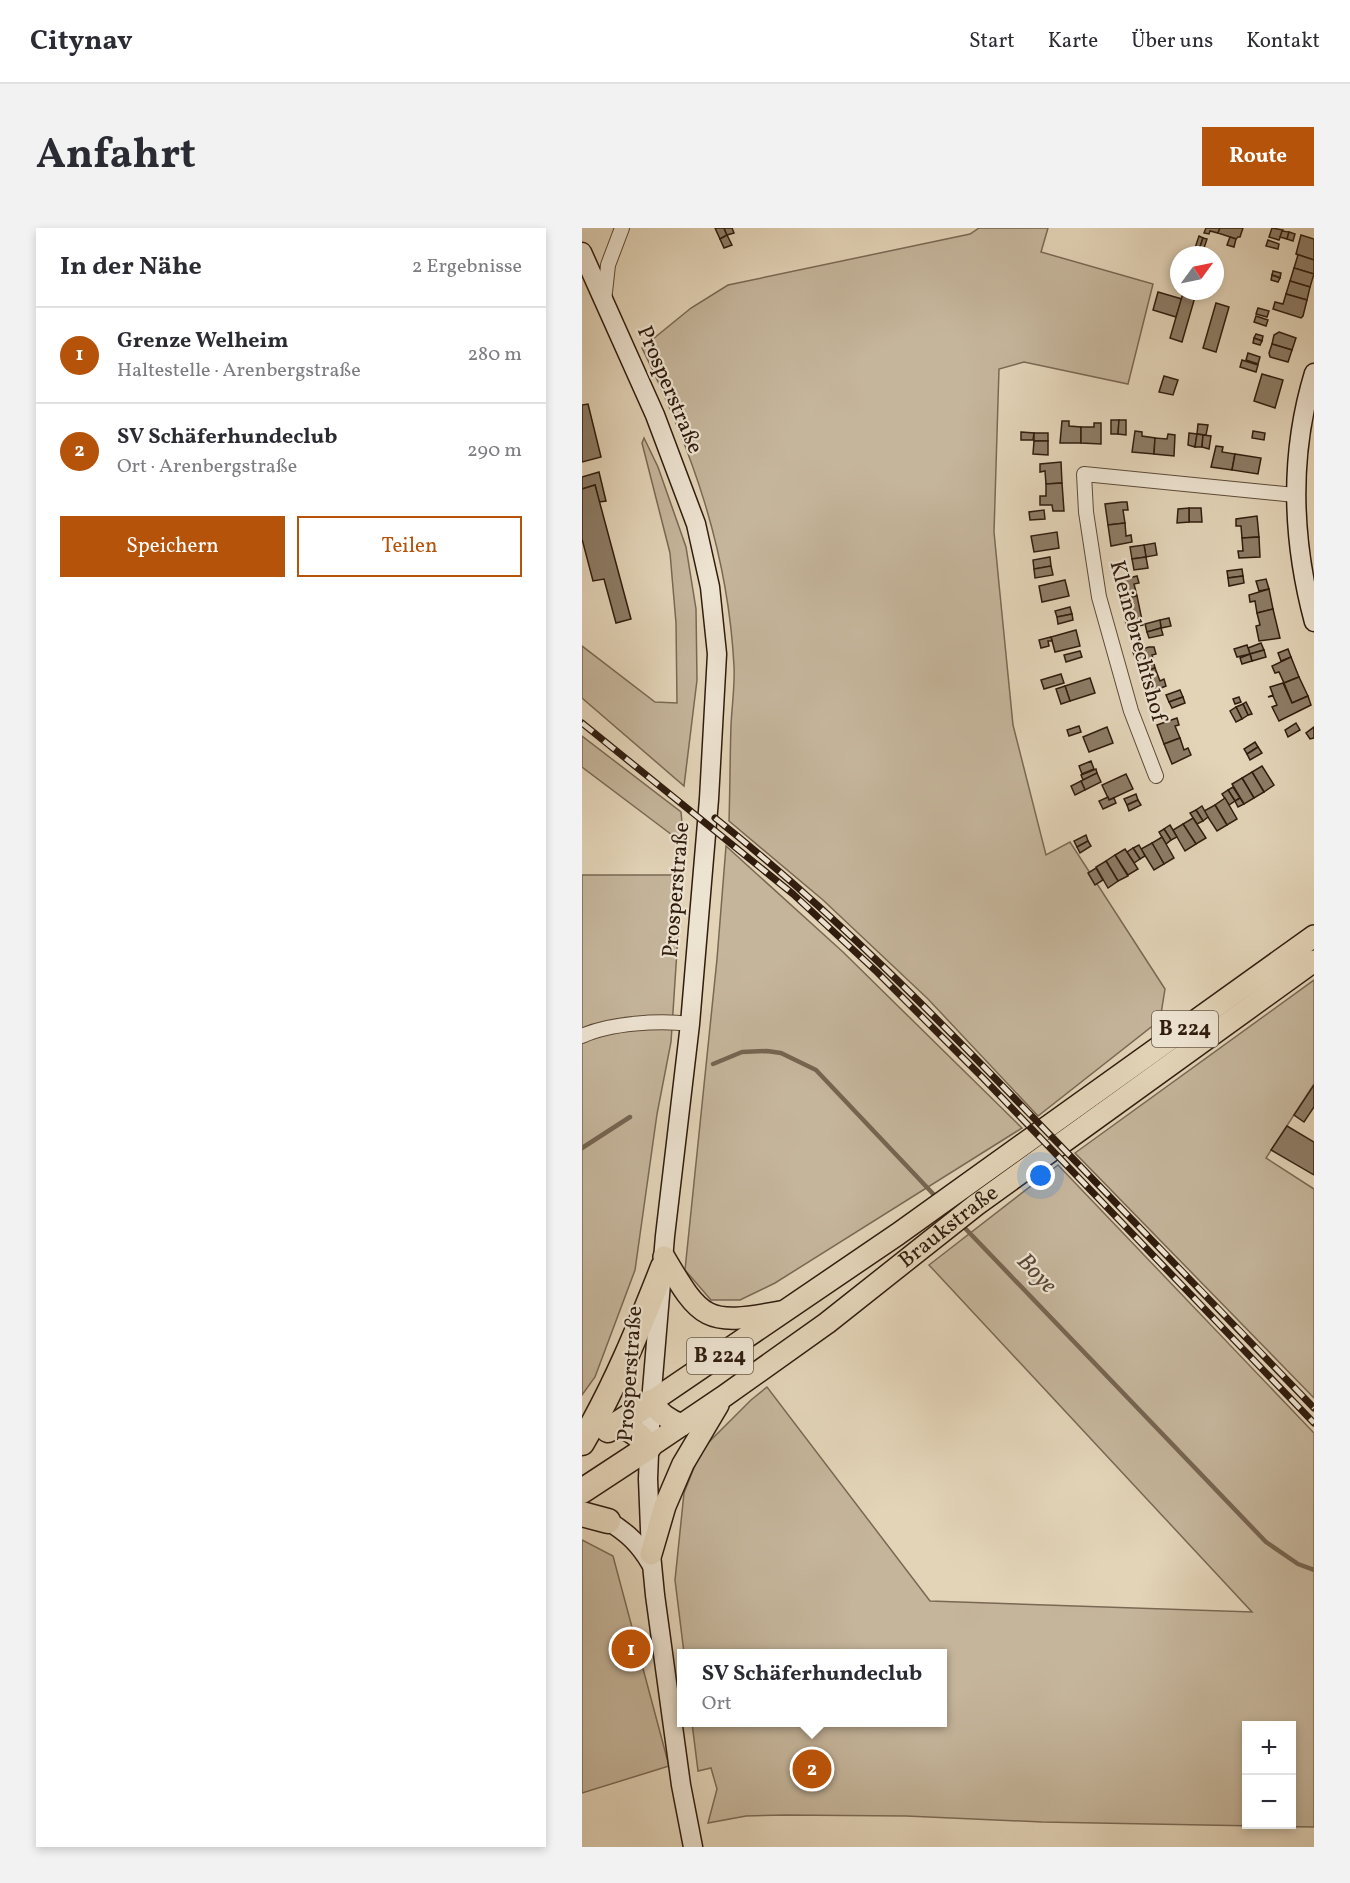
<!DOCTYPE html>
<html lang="de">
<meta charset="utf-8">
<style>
:root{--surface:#fff;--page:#f2f2f3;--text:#2b2b33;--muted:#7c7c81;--line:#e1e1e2;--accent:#b45309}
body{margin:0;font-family:Vollkorn,serif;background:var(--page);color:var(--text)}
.controls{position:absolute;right:18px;bottom:18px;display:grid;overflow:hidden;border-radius:0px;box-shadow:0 3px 9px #0003}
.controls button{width:54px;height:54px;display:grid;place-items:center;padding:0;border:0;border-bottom:2px solid var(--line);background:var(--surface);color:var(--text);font:30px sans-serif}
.compass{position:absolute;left:588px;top:18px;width:54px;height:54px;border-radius:50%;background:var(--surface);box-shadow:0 3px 9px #0003;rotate:57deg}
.you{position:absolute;left:459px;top:948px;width:21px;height:21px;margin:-15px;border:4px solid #fff;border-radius:50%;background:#1a73e8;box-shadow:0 0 0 9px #1a73e833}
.badge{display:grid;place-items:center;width:39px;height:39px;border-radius:50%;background:var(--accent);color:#fff;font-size:20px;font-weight:700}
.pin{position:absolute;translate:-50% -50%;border:3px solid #fff;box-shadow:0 2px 6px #0006}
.popup{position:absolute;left:95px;top:1421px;width:270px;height:78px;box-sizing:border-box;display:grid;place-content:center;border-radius:0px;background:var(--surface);filter:drop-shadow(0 2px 4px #0005);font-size:20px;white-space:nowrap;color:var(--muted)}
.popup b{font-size:22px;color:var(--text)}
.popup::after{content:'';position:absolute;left:50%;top:100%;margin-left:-12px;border:12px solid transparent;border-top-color:var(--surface)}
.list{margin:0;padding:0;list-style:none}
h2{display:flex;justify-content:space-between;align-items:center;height:78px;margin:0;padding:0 24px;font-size:26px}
h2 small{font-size:20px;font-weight:400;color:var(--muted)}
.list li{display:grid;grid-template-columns:39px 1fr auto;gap:18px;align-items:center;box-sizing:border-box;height:96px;padding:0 24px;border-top:2px solid var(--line)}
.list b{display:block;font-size:22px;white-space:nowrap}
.list p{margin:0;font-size:20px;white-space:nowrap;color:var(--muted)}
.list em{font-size:20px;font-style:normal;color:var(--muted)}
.actions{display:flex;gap:12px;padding:18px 24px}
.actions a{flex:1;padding:14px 0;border:2px solid var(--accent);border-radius:0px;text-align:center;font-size:21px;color:var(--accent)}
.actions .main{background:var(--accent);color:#fff}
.map{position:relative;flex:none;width:732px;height:1619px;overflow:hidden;border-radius:0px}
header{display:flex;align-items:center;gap:36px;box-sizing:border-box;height:84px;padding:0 30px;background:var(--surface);border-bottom:2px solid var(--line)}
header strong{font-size:28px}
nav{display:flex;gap:33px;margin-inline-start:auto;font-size:21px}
.intro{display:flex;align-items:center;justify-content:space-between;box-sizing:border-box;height:144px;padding:0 36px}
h1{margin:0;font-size:42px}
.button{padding:15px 27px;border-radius:0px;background:var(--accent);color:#fff;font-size:21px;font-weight:700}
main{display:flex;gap:36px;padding:0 36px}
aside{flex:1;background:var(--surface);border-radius:0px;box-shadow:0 3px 9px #0003}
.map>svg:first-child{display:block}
.green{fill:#c5b59b;stroke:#7a6854;stroke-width:1.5;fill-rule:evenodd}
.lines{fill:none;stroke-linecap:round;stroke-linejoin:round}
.stream{stroke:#776551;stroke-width:4.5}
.building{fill:#8d7c66;stroke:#301c0e;stroke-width:1.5}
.street-casing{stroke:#5d4a38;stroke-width:16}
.secondary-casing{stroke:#301c0e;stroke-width:21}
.primary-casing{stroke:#301c0e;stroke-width:24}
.highway-casing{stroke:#301c0e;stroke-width:27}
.street{stroke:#ede3d1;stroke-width:14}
.secondary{stroke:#ede3d1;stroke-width:18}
.primary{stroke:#e3d4b8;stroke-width:21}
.highway{stroke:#e3d4b8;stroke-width:24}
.rail-casing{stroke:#301c0e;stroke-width:7}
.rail{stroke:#ede3d1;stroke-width:4.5;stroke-dasharray:14;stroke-linecap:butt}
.labels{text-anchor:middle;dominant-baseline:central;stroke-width:4.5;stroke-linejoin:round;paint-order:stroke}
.shield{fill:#ede3d1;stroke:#695848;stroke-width:1.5}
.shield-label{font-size:21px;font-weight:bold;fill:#301c0e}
.street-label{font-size:22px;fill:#301c0e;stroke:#ede3d1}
.water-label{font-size:24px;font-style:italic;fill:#594635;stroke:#ede3d1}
</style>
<header>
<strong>Citynav</strong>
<nav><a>Start</a><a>Karte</a><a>Über uns</a><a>Kontakt</a></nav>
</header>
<div class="intro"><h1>Anfahrt</h1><a class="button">Route</a></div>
<main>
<aside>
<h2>In der Nähe<small>2 Ergebnisse</small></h2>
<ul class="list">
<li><span class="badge">1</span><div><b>Grenze Welheim</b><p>Haltestelle · Arenbergstraße</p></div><em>280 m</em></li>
<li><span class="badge">2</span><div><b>SV Schäferhundeclub</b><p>Ort · Arenbergstraße</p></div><em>290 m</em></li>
</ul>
<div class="actions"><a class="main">Speichern</a><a>Teilen</a></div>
</aside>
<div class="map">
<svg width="732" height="1619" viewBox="0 0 732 1619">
<rect width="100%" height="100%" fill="#e3d4b8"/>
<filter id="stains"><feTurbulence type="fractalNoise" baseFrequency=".00333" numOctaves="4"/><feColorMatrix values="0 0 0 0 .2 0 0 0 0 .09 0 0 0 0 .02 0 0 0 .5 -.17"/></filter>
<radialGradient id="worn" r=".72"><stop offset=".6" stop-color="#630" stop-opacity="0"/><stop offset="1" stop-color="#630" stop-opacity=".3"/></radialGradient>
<g class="green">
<path d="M397,0H466L459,24L571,56L546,156L442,134L417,141L412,304L417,356L431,497L464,627L488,614L583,761L578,792L456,888L346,771L241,672L147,593C148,561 148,529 149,497C150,477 153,457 152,438C146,323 110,222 60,120L109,80L146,57L388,6Z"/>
<path d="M62,210L76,239L104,319L114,381L115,452L102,558L0,470V418L73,474L95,475L94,395L88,325L60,215Z"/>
<path d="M0,508L99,584L102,616L0,539Z"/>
<path d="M144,618L261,724L440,900L193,1055L158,1072H129L103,1042L135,731Z"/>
<path d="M0,647H100L89,814L75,886L53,1042L13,1149L0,1167Z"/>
<path d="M732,752V856L684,930L732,961V1170L493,925Z"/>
<path d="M476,937L732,1205V1599L460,1594L324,1588L203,1587L164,1588L126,1595L135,1561L129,1540L116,1543L110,1495L360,1494V1426L102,1425L93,1352L102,1265L119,1222L169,1172L185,1159L348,1373L670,1384L347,1037ZM664,1498H710V1596H664Z"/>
<path d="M0,1312L31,1328L87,1538L0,1565Z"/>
</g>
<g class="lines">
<g class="stream">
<path d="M131,836L160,824L185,823L199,825L234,842L356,971"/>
<path d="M0,920L48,889"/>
<path d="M380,997L684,1314L716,1336L732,1342"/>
</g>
</g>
<g class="building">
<path d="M133,0H142L145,7L138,11Z"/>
<path d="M142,0H150L152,5L145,7Z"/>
<path d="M624,0H638L636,5L628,3L627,6L622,5Z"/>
<path d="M638,0H661L658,9H656L654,11L636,5Z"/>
<path d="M690,0L701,2L697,12L687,9Z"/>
<path d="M700,3L707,4L705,11L698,9Z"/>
<path d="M707,4L713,6L711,13L705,11Z"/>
<path d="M145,7L150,17L142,20L138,11Z"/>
<path d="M719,7L732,11V32L714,26Z"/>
<path d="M617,8L621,10L617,22L613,20Z"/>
<path d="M648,9L654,11L652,19L645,17Z"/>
<path d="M621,10L625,11L621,23L617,22Z"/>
<path d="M686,12L697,16L696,21L684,18Z"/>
<path d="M714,26L732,32V46L712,40L716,27Z"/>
<path d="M712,40L732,46L728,59L708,53Z"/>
<path d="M691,43L699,45L698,50L690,47Z"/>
<path d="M690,47L698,50L696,54L689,52Z"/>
<path d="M708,53L728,59L725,72L704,66Z"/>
<path d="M576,64L600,71L594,89L571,82Z"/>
<path d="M601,65L613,69L600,114L588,110Z"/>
<path d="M704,66L725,72L721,88L719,90L691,81L693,74L701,76Z"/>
<path d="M634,75L647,79L634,124L621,120Z"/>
<path d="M676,80L687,83L685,89L674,86Z"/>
<path d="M674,88L686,92L684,98L672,94Z"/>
<path d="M697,104L714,110L710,122L690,116L692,107Z"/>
<path d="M674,106L681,108L680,113L672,110Z"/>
<path d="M672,110L680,113L678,117L671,115Z"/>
<path d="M690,116L710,122L706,134L688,129L687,125Z"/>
<path d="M666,125L678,129L676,136L664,132Z"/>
<path d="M660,132L676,137L674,144L658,139Z"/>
<path d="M680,146L701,152L693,180L672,173Z"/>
<path d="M582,148L596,152L591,167L577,164Z"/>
<path d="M6,176L19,229L0,234V177Z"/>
<path d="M529,192H537L536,206H529Z"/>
<path d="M537,192H544V207L536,206Z"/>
<path d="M480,193H487V198L499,199V215H478Z"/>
<path d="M512,195H519V216L499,215V199H512Z"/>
<path d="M616,196L626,197L624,207L615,206Z"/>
<path d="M553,203L560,204V208L573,210L572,226L550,224Z"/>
<path d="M671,203L683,205L682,212L670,210Z"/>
<path d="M439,204L452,205L451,212H439Z"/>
<rect x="452" y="205" width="14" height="8"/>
<path d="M607,205L615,206L613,219L606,217Z"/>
<path d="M586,206L593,207L592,228L572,226L573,210L585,211Z"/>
<path d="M615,206L621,207L620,219H613Z"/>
<path d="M621,207L629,208L627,221L620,219Z"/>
<path d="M452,213H466V227L451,226Z"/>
<path d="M634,218L641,219L640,224L653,226L650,242L629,239Z"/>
<path d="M653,226L679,230L676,246L650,242Z"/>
<path d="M479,234L480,255L464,256L463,243L458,244V236Z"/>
<path d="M17,244L24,273L17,274L13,257L0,261V249Z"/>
<path d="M480,255L482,283H471L470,277H458V268H464V256Z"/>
<path d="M13,257L49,391L34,395L22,351L11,353L0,311V261Z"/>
<path d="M540,274H545L546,282H541L543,295L526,297L523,276Z"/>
<path d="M607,280H619L620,294H607Z"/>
<path d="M607,280V294L595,295L596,281Z"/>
<path d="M462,282L463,291L448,292L447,284Z"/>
<path d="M675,288L677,309L660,310L659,298H654V291Z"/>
<path d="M543,295L544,308L549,307L550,314L529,318L526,297Z"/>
<path d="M475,304L477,320L452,324L449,308Z"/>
<path d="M677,309L678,329L657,330L656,323H661L660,310Z"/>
<path d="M573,315L575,327L564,329L562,317Z"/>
<path d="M562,317L564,329L550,331L548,319Z"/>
<path d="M468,329L469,338L452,341L451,332Z"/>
<path d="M564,329L566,340L552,342L550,331Z"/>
<path d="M469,338L471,347L453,350L452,341Z"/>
<path d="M660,341L661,348L646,350L645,343Z"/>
<path d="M661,348L662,355L647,358L646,350Z"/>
<path d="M551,349L555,348L557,355L552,356L555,368L539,371L535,351Z"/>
<path d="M684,351L687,361L677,363L674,353Z"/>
<path d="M483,352L487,368L460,374L457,358Z"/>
<path d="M687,361L691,381L675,385L673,373L668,374L667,367Z"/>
<path d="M555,368L561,397L545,401L539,371Z"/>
<path d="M488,379L490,386L475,389L473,383Z"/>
<path d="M691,381L698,410L677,413L674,398L678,397L675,385Z"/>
<path d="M490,386L491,392L476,396L475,389Z"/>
<path d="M587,390L589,398L579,400L578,392Z"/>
<path d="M578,392L579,400L565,404L563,396Z"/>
<path d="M579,400L581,407L567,410L565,404Z"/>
<path d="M494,402L498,418L473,424L469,409Z"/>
<path d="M469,409L470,413H466L467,418L459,420L457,412Z"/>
<path d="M679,415L682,422L668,426L666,420Z"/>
<path d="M665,417L668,426L655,429L652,421Z"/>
<path d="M567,419H572L574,426L570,427L573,440L558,445L551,424Z"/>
<path d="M706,421L709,429L699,433L696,425Z"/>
<path d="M682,422L684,429L670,433L668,426Z"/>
<path d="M498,423L500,429L484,434L482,427Z"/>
<path d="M668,426L670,433L660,436L658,430Z"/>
<path d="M709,429L717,449L702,455L697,444L693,445L690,438Z"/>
<path d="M573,440L578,453L582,451L584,458L564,466L558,445Z"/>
<path d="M479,446L482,455L462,461L459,452Z"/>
<path d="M717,449L726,468L710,475L702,455Z"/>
<path d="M508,450L513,465L488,473L483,458Z"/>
<path d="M701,455L710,475L726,468L729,477L697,493L690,479L695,477L691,468L686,469L691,467L688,459Z"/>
<path d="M483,458L488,473L479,476L474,461Z"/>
<path d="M598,462L601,469L587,474L584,467Z"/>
<path d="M601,469L603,475L590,480L587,474Z"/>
<path d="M657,469L659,474L653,476L651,471Z"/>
<path d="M664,474L670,486L666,487L661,476Z"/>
<path d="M661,476L666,487L660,491L654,479Z"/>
<path d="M654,479L660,491L654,494L648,483Z"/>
<path d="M595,490L597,497L593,498L598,510L582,516L575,497Z"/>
<path d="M714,495L718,502L706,509L703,502Z"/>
<path d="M497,498L499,504L487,508L485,502Z"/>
<path d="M525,499L531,515L507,524L501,509Z"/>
<path d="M732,499V510L728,511L724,505Z"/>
<path d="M598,510L602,522L606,520L609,527L590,536L582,516Z"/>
<path d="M673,514L676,519L665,526L662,521Z"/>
<path d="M676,519L680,525L668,532L665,526Z"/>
<path d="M509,533L512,541L500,546L497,538Z"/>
<path d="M680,538L692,557L682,564L670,544Z"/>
<path d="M514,541L515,545L501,552L499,547Z"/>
<path d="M670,544L682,564L672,570L660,550Z"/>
<path d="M515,545L519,554L503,562L499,553Z"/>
<path d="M544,546L551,561L527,572L520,557Z"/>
<path d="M660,550L672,570L662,576L650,556Z"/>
<path d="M499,553L503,562L493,567L489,558Z"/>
<path d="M651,559L658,570L653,573L646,562Z"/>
<path d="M646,562L653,573L647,577L640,566Z"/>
<path d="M554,566L556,572L545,577L542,571Z"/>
<path d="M526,569L527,572L532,570L534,575L521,581L517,573Z"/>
<path d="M643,570L655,591L645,597L633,577Z"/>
<path d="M658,570L662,576L656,579L653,573Z"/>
<path d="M556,572L559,577L547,583L545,577Z"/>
<path d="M633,577L645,597L635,603L622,583Z"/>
<path d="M620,578L626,589L621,593L614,582Z"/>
<path d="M614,582L621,593L615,596L608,585Z"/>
<path d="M611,590L624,610L614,616L601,596Z"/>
<path d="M601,596L614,616L603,623L591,602Z"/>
<path d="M588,597L595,609L589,612L582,601Z"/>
<path d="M582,601L589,612L584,616L577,604Z"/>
<path d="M504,607L506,613L495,619L492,613Z"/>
<path d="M580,609L592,630L582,636L570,615Z"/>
<path d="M506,613L509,618L498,625L495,619Z"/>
<path d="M570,615L582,636L572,642L559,621Z"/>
<path d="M557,617L563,628L558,631L551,620Z"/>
<path d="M551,620L558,631L552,635L545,624Z"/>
<path d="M543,621L556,641L546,647L533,627Z"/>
<path d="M533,627L546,648L536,653L524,633Z"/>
<path d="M524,633L536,653L526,660L514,639Z"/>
<path d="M514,640L521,652L513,657L506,645Z"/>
<path d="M732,857V879L722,894L712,887Z"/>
<path d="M705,898L732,914V947L689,922Z"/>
<path d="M247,1532L249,1544L214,1550L212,1537Z"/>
</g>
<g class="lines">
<defs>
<g id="street">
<path d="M22,73L26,37L40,0"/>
<path d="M574,548L549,483L517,369L504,284L502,246L713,267"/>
<path d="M0,808C28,795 78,792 108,796"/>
</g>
<g id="secondary">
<path d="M0,24L73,187L114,296L128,359L135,426L127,571L108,796L83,1008L69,1174L66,1251L69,1326L73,1367L99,1557L111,1619"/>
<path d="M732,145C707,227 710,312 732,394"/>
<path d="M26,1293C46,1305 58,1317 69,1336"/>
</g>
<g id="primary">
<path d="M82,1029C119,1092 124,1098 198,1084"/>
<path d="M100,1197C86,1192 78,1185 69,1174L316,1006L732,708"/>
<path id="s1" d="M67,1219L141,1169L245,1095L394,977L732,733"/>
<path d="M69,1326L83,1278L101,1236L136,1177"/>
</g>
<g id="highway">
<path d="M26,1202L69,1174"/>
<path d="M0,1215C33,1159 57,1100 81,1039"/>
<path d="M0,1263L67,1219C58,1207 49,1201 35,1196"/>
<path d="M0,1286L26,1293"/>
</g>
</defs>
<use href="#street" class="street-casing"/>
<use href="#secondary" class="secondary-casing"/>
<use href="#primary" class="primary-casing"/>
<use href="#highway" class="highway-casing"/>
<use href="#street" class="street"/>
<use href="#secondary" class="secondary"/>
<use href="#primary" class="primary"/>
<use href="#highway" class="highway"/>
<defs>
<g id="rail">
<path d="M0,495L211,666L295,744L400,849L732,1195"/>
<path d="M133,590C255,687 362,797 470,909C557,999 645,1089 732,1180"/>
</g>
</defs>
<use href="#rail" class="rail-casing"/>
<use href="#rail" class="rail"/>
</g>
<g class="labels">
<g class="shield">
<rect x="570" y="783" width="66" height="36" rx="4.5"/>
<rect x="105" y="1110" width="66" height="36" rx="4.5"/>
</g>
<g class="shield-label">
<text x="603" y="801">B 224</text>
<text x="138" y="1128">B 224</text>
</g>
<g class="street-label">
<text transform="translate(87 162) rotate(67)">Prosperstraße</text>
<text transform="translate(555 413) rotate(75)">Kleinebrechtshof</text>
<text transform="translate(95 662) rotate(-85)">Prosperstraße</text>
<text stroke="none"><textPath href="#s1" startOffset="372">Braukstraße</textPath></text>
<text transform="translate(49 1146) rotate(-86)">Prosperstraße</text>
</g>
<g class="water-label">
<text transform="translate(454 1046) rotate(46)">Boye</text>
</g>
</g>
<rect width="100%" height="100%" filter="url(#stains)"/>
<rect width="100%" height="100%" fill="url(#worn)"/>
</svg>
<div class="controls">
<button>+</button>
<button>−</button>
</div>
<svg class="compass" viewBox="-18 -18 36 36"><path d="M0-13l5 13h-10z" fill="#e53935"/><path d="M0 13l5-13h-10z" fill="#7c7c81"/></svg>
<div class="you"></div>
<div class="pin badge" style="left:49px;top:1421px">1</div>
<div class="pin badge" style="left:230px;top:1541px">2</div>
<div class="popup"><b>SV Schäferhundeclub</b>Ort</div>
</div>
</main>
